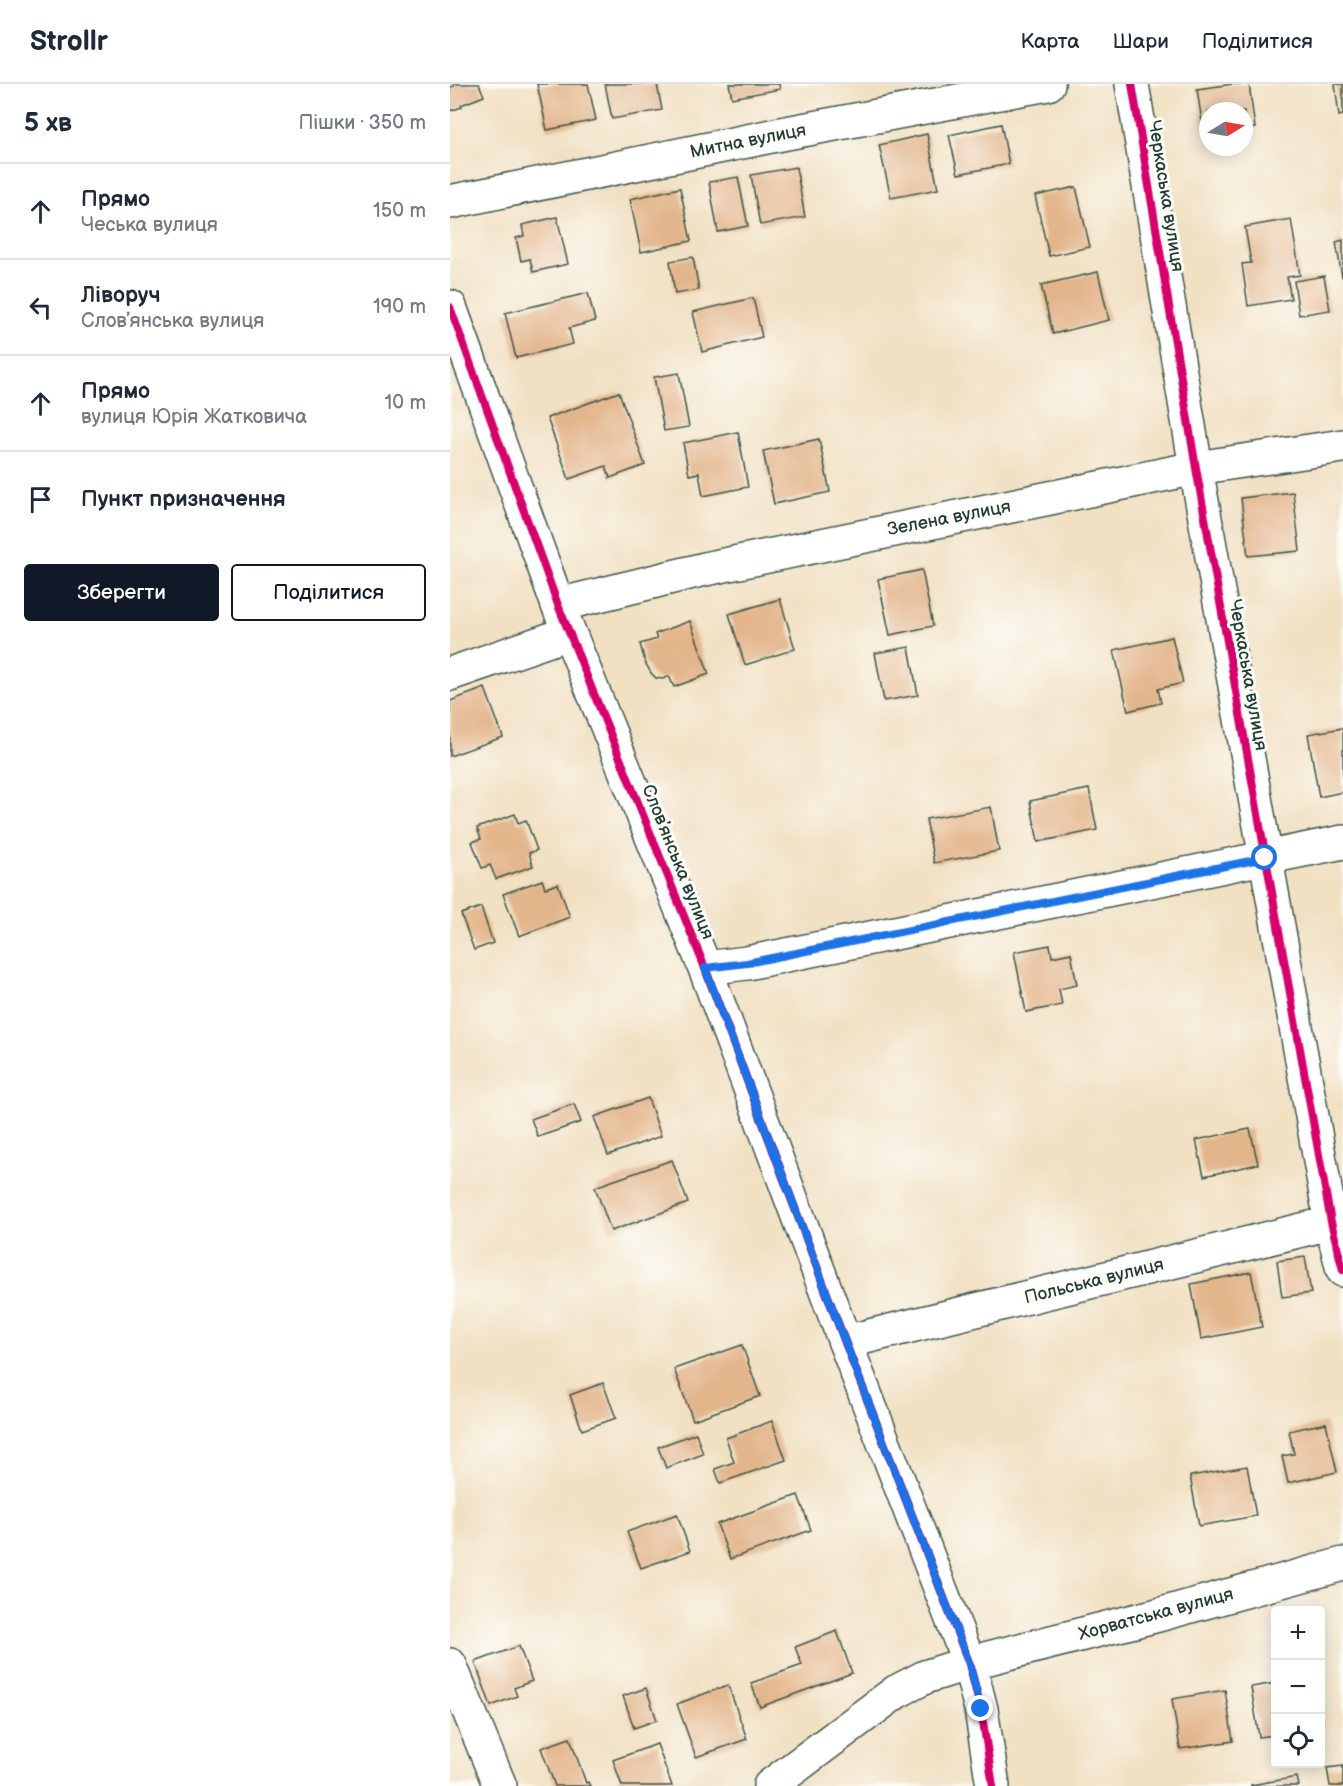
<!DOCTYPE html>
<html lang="uk">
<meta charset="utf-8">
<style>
:root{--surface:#fff;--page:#f2f2f3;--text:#1f2937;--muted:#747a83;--line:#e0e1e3;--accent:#111827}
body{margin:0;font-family:"Balsamiq Sans",sans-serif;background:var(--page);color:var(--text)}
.controls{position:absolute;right:18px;bottom:18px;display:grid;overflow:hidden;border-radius:6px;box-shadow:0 3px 15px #0003}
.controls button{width:54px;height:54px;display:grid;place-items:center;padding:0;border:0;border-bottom:2px solid var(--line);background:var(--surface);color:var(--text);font:30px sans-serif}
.compass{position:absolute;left:749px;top:18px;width:54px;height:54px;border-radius:50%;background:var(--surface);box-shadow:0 3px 15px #0003;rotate:79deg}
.stop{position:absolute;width:18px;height:18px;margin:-14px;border:4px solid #1a73e8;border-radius:50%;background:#fff}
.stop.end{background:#1a73e8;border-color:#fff;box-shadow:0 2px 6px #0008}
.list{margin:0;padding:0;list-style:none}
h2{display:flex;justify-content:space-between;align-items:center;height:78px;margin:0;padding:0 24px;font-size:26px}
h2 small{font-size:20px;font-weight:400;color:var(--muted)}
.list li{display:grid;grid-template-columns:39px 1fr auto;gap:18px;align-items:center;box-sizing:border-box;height:96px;padding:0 24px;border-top:2px solid var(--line)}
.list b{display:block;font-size:22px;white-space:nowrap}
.list p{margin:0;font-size:20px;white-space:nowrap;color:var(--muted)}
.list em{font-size:20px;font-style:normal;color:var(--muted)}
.actions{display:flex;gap:12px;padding:18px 24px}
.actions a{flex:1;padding:14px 0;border:2px solid var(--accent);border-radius:6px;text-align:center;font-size:21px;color:var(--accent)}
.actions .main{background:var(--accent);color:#fff}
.icon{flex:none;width:33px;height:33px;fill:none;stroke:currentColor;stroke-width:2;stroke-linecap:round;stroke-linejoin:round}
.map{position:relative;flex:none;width:893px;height:1702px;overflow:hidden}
header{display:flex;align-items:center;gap:36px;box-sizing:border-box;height:84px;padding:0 30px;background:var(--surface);border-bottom:2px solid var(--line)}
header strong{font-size:28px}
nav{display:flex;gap:33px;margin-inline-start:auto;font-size:21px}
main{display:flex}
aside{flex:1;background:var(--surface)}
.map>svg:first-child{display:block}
.building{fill:#e3b58b}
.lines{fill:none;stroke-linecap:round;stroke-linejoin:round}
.minor-casing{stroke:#3e5549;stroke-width:36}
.minor{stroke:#fff;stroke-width:33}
.cycleway-casing{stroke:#fdfcf7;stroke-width:11}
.cycleway{stroke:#d6006c;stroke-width:8}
.route{stroke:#1a73e8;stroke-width:8}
.labels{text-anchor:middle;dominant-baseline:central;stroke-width:6;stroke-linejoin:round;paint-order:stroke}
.street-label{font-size:18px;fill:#1f3d34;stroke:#fdfcf7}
</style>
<header>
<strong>Strollr</strong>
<nav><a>Карта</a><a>Шари</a><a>Поділитися</a></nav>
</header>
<main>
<aside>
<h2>5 хв<small>Пішки · 350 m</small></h2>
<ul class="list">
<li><svg class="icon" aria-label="ahead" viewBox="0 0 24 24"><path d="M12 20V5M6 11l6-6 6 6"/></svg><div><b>Прямо</b><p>Чеська вулиця</p></div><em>150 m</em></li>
<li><svg class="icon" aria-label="left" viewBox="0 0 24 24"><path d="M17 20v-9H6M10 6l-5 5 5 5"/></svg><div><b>Ліворуч</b><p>Словʼянська вулиця</p></div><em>190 m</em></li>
<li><svg class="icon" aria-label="ahead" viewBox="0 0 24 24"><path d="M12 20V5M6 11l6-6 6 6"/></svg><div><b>Прямо</b><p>вулиця Юрія Жатковича</p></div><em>10 m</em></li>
<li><svg class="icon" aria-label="arrive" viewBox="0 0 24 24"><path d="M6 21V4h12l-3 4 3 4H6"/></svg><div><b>Пункт призначення</b></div></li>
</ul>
<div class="actions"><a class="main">Зберегти</a><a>Поділитися</a></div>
</aside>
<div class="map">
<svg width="893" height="1702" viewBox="0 0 893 1702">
<rect width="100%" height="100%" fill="#fdfcf7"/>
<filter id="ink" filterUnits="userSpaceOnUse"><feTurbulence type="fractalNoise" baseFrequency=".0167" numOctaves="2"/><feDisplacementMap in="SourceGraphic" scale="12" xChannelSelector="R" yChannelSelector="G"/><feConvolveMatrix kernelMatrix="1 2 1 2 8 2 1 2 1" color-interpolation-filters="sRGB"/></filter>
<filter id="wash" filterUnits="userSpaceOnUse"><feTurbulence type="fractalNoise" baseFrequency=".008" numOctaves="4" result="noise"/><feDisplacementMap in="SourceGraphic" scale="24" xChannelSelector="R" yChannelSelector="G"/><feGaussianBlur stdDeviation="1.35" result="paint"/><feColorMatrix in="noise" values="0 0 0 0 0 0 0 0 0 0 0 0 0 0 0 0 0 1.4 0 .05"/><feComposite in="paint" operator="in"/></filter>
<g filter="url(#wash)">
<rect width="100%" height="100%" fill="#f1e0c2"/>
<g id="blocks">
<g class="building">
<path d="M3,0H29L34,12L11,21L12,23L0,27V3L4,2Z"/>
<path d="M87,0H138L146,36L97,46Z"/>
<path d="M155,0H207L212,26L162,35Z"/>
<path d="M279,0H329L330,5L282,14Z"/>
<path d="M783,0H799L805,44L794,45V27H758V50L754,51L747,5Z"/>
<path d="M885,0H893V31L889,32Z"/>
<path d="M551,40L559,80L508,90L499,51Z"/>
<path d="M477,50L488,105L441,114L429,61Z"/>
<path d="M346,83L355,133L310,141L301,91Z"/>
<path d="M288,93L298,142L268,148L259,98Z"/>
<path d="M626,103L640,163L599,172L585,112Z"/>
<path d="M230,104L241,157L191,168L180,115Z"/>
<path d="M107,133L118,180L83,188L80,175L71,177L66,154L74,152L72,141Z"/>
<path d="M841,135L850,191L837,193L841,215L798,222L792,180L801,179L795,143Z"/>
<path d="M893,156V193H892L886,158Z"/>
<path d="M243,173L249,206L225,210L220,177Z"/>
<path d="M648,188L659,236L603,250L591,201Z"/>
<path d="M874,192L880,226L849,231L844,197Z"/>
<path d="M138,209L145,237L119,244L123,260L66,274L55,229Z"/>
<path d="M303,214L312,253L252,268L243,228Z"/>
<path d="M229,289L239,343L214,347L204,293Z"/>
<path d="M169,308L195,381L160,394L156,382L119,395L97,334Z"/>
<path d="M288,348L298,403L253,412L249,389L239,391L233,359Z"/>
<path d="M369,355L380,408L324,420L313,367Z"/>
<path d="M843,408L850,467L798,472L791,414Z"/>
<path d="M472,486L483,542L440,551L428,495Z"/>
<path d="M330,515L345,565L295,581L279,530Z"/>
<path d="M240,537L259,590L224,603L219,592L213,595L206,594L201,589L195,578L190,560L207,555L205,550Z"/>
<path d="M722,553L733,599L708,605L711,619L678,627L664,566Z"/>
<path d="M459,563L468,611L434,617L425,569Z"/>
<path d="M35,604L53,653L0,672V617Z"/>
<path d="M893,644V708L869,713L858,650Z"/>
<path d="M639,705L647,746L588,758L580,717Z"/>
<path d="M541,723L549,767L484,779L476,735Z"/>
<path d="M65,730L68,739L76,736L87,766L79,769L83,782L46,795L40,781L32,784L22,758L31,755L27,744Z"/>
<path d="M92,796L95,804L108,800L120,833L69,852L53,810Z"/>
<path d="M31,823L43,859L24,866L11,830Z"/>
<path d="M600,861L602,873L621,869L627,901L609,905L612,921L576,928L564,868Z"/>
<path d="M198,1014L211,1052L158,1071L144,1033Z"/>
<path d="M124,1020L131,1038L88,1053L81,1035Z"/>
<path d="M800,1045L808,1080L754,1092L746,1056Z"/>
<path d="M222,1076L238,1119L161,1147L145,1103Z"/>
<path d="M855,1173L861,1209L832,1213L827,1177Z"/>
<path d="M801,1188L812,1243L751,1255L741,1200Z"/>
<path d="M292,1261L310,1312L243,1336L224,1285Z"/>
<path d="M153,1299L166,1334L132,1346L120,1311Z"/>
<path d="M322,1337L336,1376L270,1399L265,1385L284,1378L276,1354Z"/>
<path d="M876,1339L887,1388L838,1399L832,1372L844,1370L839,1347Z"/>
<path d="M246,1349L253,1370L216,1384L208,1363Z"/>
<path d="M797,1382L806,1432L749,1442L740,1392Z"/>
<path d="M348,1411L361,1446L280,1475L267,1440Z"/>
<path d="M227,1430L240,1467L191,1484L177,1448Z"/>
<path d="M387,1547L402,1589L310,1623L301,1599L352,1581L345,1563Z"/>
<path d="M69,1562L82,1597L64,1604L67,1612L41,1622L25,1578Z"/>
<path d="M826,1599V1651L809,1653L801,1603Z"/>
<path d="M278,1601L297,1655L246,1673L227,1620Z"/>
<path d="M196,1604L207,1636L184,1644L173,1612Z"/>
<path d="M775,1606L783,1657L730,1665L722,1615Z"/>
<path d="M120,1654L136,1699L138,1698L140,1702H105L91,1664Z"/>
<path d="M207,1660L222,1702H172L163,1676Z"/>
<path d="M893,1682V1702H880L877,1684Z"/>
<path d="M847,1693L849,1702H801V1701Z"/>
</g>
</g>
</g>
<g filter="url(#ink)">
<use href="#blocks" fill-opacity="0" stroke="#3e5549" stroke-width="1.5"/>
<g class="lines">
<defs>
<g id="minor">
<path d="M682,0L746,384L881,1138L893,1186"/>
<path d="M0,118L331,50L598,0"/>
<path d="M0,223L108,521L255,884L395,1258L519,1579L531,1625L543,1702"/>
<path d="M108,521L255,485L746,384L893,362"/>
<path d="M0,590L119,549"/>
<path d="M255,884L297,879L893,758"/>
<path d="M395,1258L893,1136"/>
<path d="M0,1581L50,1702"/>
<path d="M320,1702L446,1608L475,1593L519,1579L708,1531L893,1480"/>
</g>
</defs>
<use href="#minor" class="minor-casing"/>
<use href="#minor" class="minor"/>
<defs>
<g id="cycleway">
<path d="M682,0L746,384L881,1138L893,1186"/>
<path d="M0,223L108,521L255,884L395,1258L519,1579L531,1625L543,1702"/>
</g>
</defs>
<use href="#cycleway" class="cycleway-casing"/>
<use href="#cycleway" class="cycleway"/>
</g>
</g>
<g class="lines" filter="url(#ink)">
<path class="route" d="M531,1625L519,1579L395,1258L255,884L297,879L815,774"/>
</g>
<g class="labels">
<g class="street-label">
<text transform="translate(298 57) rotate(-11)">Митна вулиця</text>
<text transform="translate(716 112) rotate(81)">Черкаська вулиця</text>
<text transform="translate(499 434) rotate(-11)">Зелена вулиця</text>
<text transform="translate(798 591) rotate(80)">Черкаська вулиця</text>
<text transform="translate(228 778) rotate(68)">Словʼянська вулиця</text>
<text transform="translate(644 1197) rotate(-14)">Польська вулиця</text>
<text transform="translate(706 1530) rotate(-15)">Хорватська вулиця</text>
</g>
</g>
</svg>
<div class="controls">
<button>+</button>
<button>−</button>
<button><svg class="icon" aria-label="locate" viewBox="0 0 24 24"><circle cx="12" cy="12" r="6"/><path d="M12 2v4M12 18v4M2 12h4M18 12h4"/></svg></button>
</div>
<svg class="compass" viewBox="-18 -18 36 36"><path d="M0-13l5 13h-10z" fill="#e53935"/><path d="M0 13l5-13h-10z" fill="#747a83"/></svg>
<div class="stop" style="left:815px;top:774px"></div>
<div class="stop end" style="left:531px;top:1625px"></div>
</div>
</main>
